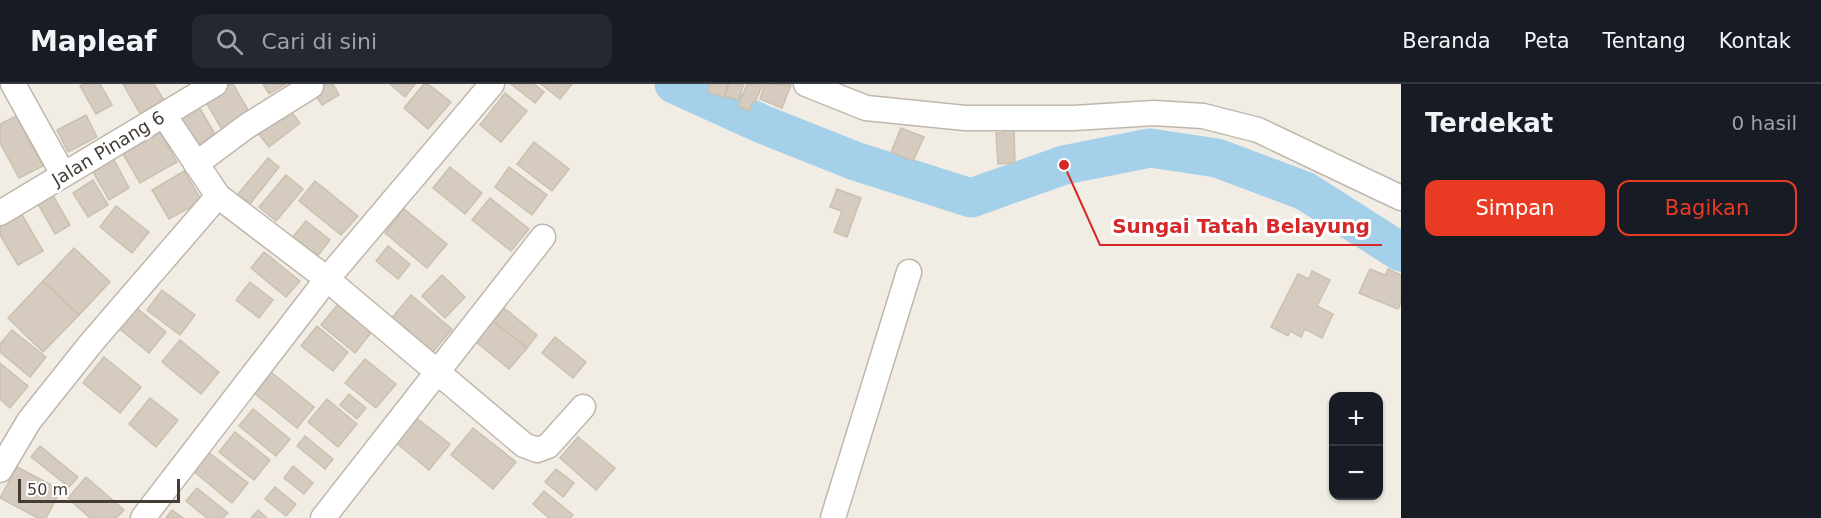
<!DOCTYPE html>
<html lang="id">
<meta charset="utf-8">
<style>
:root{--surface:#171b24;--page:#242831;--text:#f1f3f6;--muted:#9ea1a6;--line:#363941;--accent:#e93b24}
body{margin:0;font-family:"DejaVu Sans",sans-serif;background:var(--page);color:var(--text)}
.controls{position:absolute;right:18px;bottom:18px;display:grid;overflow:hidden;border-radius:12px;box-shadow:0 2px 4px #0004}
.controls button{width:54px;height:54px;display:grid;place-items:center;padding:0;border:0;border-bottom:2px solid var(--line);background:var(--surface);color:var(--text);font:30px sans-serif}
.scale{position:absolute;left:18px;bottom:15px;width:162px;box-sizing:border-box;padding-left:6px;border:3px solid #433d35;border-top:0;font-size:16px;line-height:21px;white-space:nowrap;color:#433d35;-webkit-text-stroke:4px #fff;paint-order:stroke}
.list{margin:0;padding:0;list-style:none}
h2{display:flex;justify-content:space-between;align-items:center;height:78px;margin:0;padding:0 24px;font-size:26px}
h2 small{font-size:20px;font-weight:400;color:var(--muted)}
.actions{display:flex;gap:12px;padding:18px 24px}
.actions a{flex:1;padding:14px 0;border:2px solid var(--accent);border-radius:12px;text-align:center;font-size:21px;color:var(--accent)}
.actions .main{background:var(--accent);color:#fff}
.icon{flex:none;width:33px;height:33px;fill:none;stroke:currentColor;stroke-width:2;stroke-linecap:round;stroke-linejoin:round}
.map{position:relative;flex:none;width:1401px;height:434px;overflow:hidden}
header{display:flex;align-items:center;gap:36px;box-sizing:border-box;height:84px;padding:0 30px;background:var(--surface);border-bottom:2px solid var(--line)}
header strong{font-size:28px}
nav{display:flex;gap:33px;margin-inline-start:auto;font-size:21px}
.search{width:420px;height:54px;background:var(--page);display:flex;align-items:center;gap:15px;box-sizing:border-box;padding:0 21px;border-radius:12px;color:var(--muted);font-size:22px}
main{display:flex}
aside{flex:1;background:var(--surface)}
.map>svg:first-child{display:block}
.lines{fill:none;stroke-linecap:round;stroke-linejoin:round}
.river{stroke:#a5d0ea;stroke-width:39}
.building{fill:#d5cbbe;stroke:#ccc0af;stroke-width:1.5}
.street-casing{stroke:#bfb7ac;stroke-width:27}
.street{stroke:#fff;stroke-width:24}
.labels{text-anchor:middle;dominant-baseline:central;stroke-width:6;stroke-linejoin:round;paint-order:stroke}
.street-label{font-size:18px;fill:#433d35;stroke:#fff}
.leader{fill:none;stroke:#d62828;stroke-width:2}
.callout-dot{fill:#d62828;stroke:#fff;stroke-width:2}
.callout-label{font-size:20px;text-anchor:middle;font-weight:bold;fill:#d62828;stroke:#fff;stroke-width:6;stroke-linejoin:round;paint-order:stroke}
</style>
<header>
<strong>Mapleaf</strong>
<div class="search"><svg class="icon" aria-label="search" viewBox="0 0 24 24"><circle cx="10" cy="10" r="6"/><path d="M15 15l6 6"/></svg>Cari di sini</div>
<nav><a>Beranda</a><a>Peta</a><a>Tentang</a><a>Kontak</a></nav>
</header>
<main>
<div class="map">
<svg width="1401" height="434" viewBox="0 0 1401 434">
<rect width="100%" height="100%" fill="#f1ede5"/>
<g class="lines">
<path class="river" d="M674,0L762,40L855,77L971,114L1064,81L1150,64L1217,74L1305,107L1401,168"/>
</g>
<g class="building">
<path d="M84,0H100L112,21L96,30L80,2Z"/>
<path d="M123,0H154L165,18L141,31Z"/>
<path d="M229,0H233L251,31L223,47L204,15Z"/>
<path d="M263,0H286L269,10Z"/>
<path d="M320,0H333L339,11L322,21L312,5Z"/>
<path d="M390,0H415L405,13Z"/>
<path d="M424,0H428L451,18L428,45L404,24Z"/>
<path d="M511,0H534L544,8L535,19Z"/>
<path d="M541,0H572L560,15Z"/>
<path d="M710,0H728L724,13L707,8Z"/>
<path d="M729,0H744L738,16L725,12Z"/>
<path d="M747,0H763L755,18H753L749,27L738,22Z"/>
<path d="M765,0L791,1L782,24L760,15Z"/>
<path d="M505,9L527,27L501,58L480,41Z"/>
<path d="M195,16L215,50L192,64L172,29Z"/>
<path d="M286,21L300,39L269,63L255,45Z"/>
<path d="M86,31L97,53L68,68L57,46Z"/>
<path d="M16,32L43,82L19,94L0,59V40Z"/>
<path d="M1003,43H1014L1015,79L998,80L996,49H1003Z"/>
<path d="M901,44L924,53L913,77L891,68Z"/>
<path d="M160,48L177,78L140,99L123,70Z"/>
<path d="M534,58L569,85L552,107L517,80Z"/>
<path d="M113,74L129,104L109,116L92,86Z"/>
<path d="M268,74L279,83L250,120L238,110Z"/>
<path d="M450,83L482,109L465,130L433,104Z"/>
<path d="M509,83L547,111L532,131L495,103Z"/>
<path d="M184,87L202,117L169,135L152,106Z"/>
<path d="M286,91L303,105L276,137L259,123Z"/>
<path d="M93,96L108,121L88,133L73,109Z"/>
<path d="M315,97L358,132L341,151L299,117Z"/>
<path d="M837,105L861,114L847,153L834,148L842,127L830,123Z"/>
<path d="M52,110L70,141L55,150L37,118Z"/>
<path d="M490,114L529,145L511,167L472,136Z"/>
<path d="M116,122L149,148L132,169L100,143Z"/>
<path d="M404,125L447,160L427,184L385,149Z"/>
<path d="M21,129L43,167L18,181L0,151V141Z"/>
<path d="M306,137L330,156L316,174L292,154Z"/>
<path d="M388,162L410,180L398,195L376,177Z"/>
<path d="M74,164L110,198L79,231L43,197Z"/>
<path d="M264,168L300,197L286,213L251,184Z"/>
<path d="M1370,185L1385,191L1388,185L1401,191V218L1398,225L1359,209Z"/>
<path d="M1312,187L1330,196L1317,222L1333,230L1322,254L1305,245L1301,253L1290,247L1288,252L1271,243L1298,190L1309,195Z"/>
<path d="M442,191L465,213L445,234L422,212Z"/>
<path d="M43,197L79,231L43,268L8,234Z"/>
<path d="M250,198L273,216L259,234L236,216Z"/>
<path d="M162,206L195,231L180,251L147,226Z"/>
<path d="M411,211L452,245L432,269L391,235Z"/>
<path d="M339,219L373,246L355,269L321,241Z"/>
<path d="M133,221L166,248L149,269L116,242Z"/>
<path d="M504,224L537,251L527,264L493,237Z"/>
<path d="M493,237L527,264L509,285L476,258Z"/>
<path d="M317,242L348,268L333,287L301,262Z"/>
<path d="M12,246L46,273L30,293L0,268V260Z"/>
<path d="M555,253L586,278L573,294L542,269Z"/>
<path d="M180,256L219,288L201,310L162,278Z"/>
<path d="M104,273L141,303L120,329L83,299Z"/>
<path d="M365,275L396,300L376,324L345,299Z"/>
<path d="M0,279L28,302L10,324L0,315Z"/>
<path d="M271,288L314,323L297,344L254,309Z"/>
<path d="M349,310L366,324L357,335L340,321Z"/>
<path d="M150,314L178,336L156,363L129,340Z"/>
<path d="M327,315L357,340L338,363L308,338Z"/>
<path d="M253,325L290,355L276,372L239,342Z"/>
<path d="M414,332L450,360L429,386L394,357Z"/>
<path d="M473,344L516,378L493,405L451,371Z"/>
<path d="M235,348L270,376L254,396L219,368Z"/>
<path d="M305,352L333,375L325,385L297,362Z"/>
<path d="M578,353L615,384L596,406L560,374Z"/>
<path d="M40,362L78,393L69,403L31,373Z"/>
<path d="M208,368L248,399L232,419L193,387Z"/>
<path d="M293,382L313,399L304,410L284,394Z"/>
<path d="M17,383L61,406L46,434H38L0,414Z"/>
<path d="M556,385L574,399L563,413L545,398Z"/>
<path d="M86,393L124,426L116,434H90L68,414Z"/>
<path d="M275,403L296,420L286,432L265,415Z"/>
<path d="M197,404L228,429L223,434H207L186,417Z"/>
<path d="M544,407L573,431L570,434H549L533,420Z"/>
<path d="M172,426L183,434H166Z"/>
<path d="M258,426L267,434H251Z"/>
</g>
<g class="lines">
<defs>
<g id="street">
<path d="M13,0L63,90"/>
<path d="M806,0L866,24L965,34H1074L1154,29L1203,32L1258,46L1401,114"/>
<path d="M164,31L218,112L327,195L524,361L537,366L548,362L583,323"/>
<path d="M196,80L247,42L311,2"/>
<path d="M0,129L215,0"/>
<path d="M0,386L29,337L92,258L218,112"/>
<path d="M143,434L327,195L492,0"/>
<path d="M323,434L543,153"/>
<path d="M833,434L909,188"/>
</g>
</defs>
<use href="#street" class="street-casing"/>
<use href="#street" class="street"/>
</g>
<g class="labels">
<g class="street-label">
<text transform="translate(108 64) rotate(-31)">Jalan Pinang 6</text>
</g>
</g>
<path class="leader" d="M1064 81L1100 161H1382"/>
<circle class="callout-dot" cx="1064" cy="81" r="6"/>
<g class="callout-label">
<text x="1241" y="149">Sungai Tatah Belayung</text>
</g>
</svg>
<div class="controls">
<button>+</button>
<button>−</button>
</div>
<div class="scale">50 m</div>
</div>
<aside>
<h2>Terdekat<small>0 hasil</small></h2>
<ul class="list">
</ul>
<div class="actions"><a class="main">Simpan</a><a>Bagikan</a></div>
</aside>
</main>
